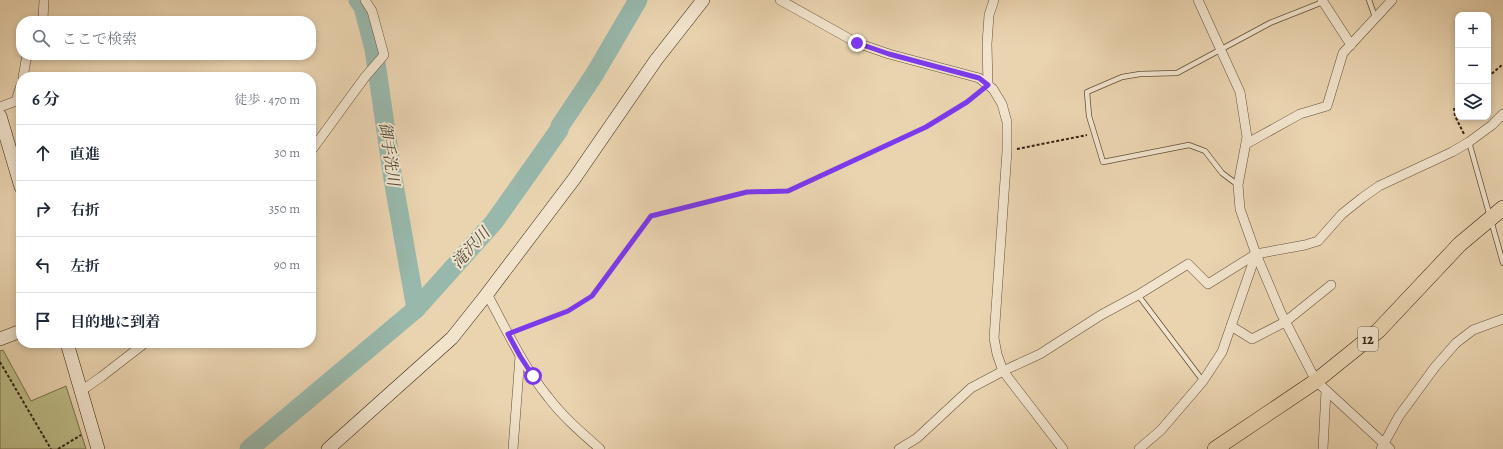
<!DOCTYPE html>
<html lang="ja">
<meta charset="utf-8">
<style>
:root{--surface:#fff;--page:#f6f6f7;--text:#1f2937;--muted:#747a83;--line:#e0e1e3}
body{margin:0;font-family:Alegreya,"Noto Serif JP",serif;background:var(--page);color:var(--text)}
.controls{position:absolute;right:12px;top:12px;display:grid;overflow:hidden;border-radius:8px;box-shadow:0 2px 6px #0003}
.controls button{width:36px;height:36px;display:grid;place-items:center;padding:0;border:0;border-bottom:1px solid var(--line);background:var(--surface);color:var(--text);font:20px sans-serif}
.stop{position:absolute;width:12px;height:12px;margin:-9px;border:3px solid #7c3aed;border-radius:50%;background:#fff}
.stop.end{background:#7c3aed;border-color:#fff;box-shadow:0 1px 4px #0008}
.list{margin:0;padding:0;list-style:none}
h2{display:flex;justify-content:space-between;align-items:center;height:52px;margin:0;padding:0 16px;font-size:17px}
h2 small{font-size:13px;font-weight:400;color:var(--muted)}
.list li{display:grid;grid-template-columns:26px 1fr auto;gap:12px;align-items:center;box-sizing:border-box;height:56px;padding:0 16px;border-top:1px solid var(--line)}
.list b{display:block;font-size:15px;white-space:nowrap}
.list em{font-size:13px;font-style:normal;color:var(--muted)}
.icon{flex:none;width:22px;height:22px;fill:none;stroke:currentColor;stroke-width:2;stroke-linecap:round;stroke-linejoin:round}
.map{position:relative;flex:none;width:1503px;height:449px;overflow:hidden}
.search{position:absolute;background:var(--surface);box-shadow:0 2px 6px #0003;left:16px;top:16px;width:300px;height:44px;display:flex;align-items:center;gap:10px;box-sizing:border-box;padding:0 14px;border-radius:16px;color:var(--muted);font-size:15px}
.panel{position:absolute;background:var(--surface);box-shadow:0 2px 6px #0003;left:16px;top:72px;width:300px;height:276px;border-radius:16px}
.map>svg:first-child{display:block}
.green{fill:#bcbb87;stroke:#786f4c}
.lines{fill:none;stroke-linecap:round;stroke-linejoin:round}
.river{stroke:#98b8ab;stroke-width:19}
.lane-casing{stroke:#624f39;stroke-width:6}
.street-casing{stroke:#624f39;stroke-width:10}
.secondary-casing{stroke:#352311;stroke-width:14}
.primary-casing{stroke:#352311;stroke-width:16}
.path{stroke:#352311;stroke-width:2;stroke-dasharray:3 2;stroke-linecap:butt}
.lane{stroke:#f1e3cc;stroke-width:4.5}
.street{stroke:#f1e3cc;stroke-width:9}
.secondary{stroke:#f1e3cc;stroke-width:13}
.primary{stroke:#ead4b0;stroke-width:15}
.route{stroke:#7c3aed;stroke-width:5}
.labels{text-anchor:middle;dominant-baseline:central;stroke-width:4;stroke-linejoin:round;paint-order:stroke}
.shield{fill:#f1e3cc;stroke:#6d5d49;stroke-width:1}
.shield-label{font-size:14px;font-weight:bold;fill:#352311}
.water-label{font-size:16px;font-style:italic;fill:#4e4838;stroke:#f1e3cc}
</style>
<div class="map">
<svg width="1503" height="449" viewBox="0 0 1503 449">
<rect width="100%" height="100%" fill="#ead4b0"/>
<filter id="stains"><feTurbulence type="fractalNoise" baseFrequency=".005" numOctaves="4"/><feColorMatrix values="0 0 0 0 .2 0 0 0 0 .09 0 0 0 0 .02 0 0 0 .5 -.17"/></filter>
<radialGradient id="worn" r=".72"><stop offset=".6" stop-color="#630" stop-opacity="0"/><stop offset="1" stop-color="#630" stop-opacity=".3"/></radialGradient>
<path class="green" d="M3,350L31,401L66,386L86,449H0V351Z"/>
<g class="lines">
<g class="river">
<path d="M358,0L363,7L374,49L393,179L416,309"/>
<path d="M249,449L416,309L494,222L559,130L560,126L594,75L638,0"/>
</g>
<defs>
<g id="lane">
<path d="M1369,0L1375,17"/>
<path d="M1469,142L1503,263"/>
<path d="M1238,185L1222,173L1205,151L1189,145L1103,162L1089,116L1087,92L1122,77L1140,74L1177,73L1270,23L1323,2"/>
<path d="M1138,295L1203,381"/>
</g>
<g id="street">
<path d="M780,0L857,43L889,54L979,78L993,89L1002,104L1007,122V151L994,338L997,354L1003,371L1063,449"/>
<path d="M1198,0L1240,92L1247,137L1238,185L1240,209L1256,254L1281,313L1316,381L1390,449"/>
<path d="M1322,0L1351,45"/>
<path d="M41,21L43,19L44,0"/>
<path d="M23,77L27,55"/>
<path d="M988,85L987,44L989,15L994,0"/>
<path d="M0,107L16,101L21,85"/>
<path d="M1246,144L1300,114L1327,106L1343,53L1392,0"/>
<path d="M311,151L365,77L384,55L372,11L365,0"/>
<path d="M487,294C506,329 523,366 548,397C563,417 582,433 600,449"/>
<path d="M1231,326L1252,339L1285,322L1331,285"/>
<path d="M81,391L101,377L145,343"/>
<path d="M513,449L520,356"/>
<path d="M899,449L917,438L971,388L1003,371L1040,354L1101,315L1138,295L1188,264L1208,284L1256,254L1305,245L1318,241L1342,214L1362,198L1379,186L1452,152L1469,142L1492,125L1503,114"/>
<path d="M1139,449L1161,430L1203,381L1222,352L1256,254"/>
<path d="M1323,449L1326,391"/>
<path d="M1381,449L1399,416L1435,367L1456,343L1473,330L1503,319"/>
</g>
<g id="secondary">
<path d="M0,116L21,187"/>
<path d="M0,339L21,331"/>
<path d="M67,343L98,449"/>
<path d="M328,449L452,338L487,294L574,179L656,60L703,0"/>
</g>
<path id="primary" d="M1215,449L1316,381L1378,331L1460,244L1503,208"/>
</defs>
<use href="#lane" class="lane-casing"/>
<use href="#street" class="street-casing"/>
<use href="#secondary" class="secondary-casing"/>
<use href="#primary" class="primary-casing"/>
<g class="path">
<path d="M1488,77L1503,64"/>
<path d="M1458,105L1454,108L1455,116L1464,134"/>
<path d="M1017,149L1087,135"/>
<path d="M518,331L568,311L592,296L651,216L747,192L788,191L926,127L967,102L981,91"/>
<path d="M0,362L51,449"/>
<path d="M58,449L81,435"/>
</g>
<use href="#lane" class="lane"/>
<use href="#street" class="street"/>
<use href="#secondary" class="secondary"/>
<use href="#primary" class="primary"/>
</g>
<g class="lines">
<path class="route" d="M533,376L520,356L508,334L568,311L592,296L651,216L747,192L788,191L926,127L967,102L988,85L979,78L889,54L857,43"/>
</g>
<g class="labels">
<rect class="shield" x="1358" y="327" width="20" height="24" rx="3"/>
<g class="shield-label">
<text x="1368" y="339">12</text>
</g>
<g class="water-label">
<text transform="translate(389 154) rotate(82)">御手洗川</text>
<text transform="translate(471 248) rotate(-48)">滝沢川</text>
</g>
</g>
<rect width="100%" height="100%" filter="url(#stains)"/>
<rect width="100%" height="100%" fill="url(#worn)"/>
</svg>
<div class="controls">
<button>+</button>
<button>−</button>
<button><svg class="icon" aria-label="layers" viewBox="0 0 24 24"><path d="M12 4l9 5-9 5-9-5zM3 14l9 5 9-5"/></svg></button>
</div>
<div class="stop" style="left:533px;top:376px"></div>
<div class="stop end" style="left:857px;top:43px"></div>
<div class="search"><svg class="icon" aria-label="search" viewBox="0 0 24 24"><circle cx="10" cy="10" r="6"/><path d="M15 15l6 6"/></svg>ここで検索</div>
<section class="panel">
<h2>6 分<small>徒歩 · 470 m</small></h2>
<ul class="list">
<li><svg class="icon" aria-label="ahead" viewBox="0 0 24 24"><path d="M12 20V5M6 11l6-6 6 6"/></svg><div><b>直進</b></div><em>30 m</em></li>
<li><svg class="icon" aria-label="right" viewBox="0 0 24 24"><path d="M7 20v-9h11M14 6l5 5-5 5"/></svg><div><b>右折</b></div><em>350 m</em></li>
<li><svg class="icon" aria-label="left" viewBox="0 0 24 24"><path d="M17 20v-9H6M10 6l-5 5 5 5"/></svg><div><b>左折</b></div><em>90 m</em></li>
<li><svg class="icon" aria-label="arrive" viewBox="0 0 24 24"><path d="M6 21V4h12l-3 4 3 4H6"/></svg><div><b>目的地に到着</b></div></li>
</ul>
</section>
</div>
